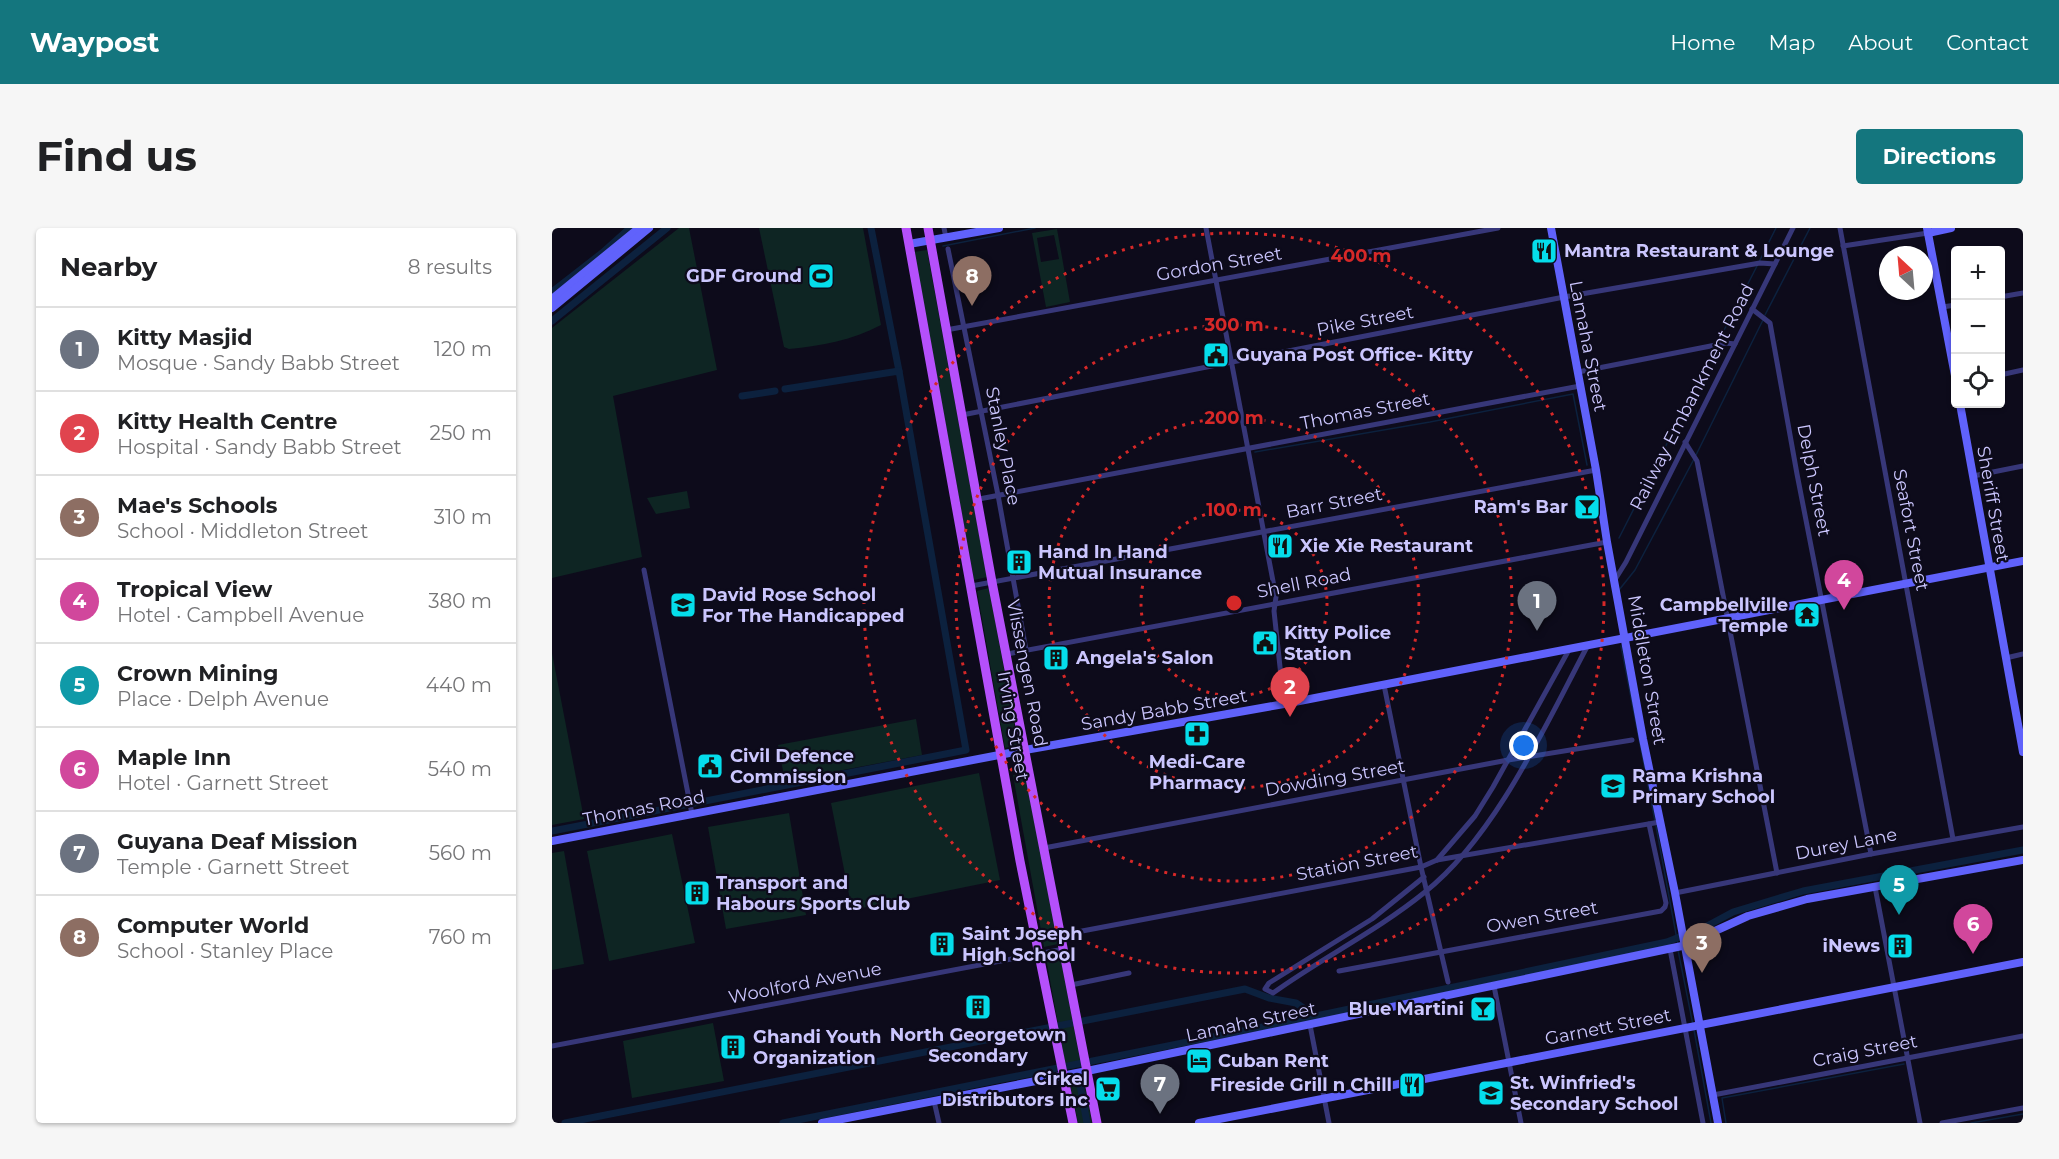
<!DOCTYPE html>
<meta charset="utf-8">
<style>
:root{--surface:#fff;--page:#f6f6f6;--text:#202124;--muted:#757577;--line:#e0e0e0;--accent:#14767e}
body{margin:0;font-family:Montserrat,sans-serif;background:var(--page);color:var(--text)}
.controls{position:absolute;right:18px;top:18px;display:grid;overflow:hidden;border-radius:6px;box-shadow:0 2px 4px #0004}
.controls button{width:54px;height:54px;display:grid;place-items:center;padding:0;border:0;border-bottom:2px solid var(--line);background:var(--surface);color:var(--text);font:30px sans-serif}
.compass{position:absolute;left:1327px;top:18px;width:54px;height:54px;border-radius:50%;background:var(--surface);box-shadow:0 2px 4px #0004;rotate:334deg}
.you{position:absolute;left:972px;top:518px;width:21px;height:21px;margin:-15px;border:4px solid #fff;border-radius:50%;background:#1a73e8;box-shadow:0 0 0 9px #1a73e833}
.badge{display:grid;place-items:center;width:39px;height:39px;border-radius:50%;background:var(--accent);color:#fff;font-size:20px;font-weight:700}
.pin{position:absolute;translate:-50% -50px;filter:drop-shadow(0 2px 3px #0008)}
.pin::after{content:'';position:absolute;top:32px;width:21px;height:18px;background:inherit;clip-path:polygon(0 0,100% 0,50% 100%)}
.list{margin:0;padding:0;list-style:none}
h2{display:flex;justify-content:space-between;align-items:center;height:78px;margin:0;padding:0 24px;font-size:26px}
h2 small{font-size:20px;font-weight:400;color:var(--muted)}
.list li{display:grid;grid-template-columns:39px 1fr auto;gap:18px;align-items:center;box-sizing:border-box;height:84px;padding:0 24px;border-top:2px solid var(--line)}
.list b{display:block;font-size:22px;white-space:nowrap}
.list p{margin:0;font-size:20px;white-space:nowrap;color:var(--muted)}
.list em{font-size:20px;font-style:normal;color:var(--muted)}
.icon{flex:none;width:33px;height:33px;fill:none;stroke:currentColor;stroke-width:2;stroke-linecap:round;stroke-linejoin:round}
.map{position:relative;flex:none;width:1471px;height:895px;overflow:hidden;border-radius:6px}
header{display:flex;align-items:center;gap:36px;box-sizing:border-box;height:84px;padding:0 30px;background:var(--accent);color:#fff}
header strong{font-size:28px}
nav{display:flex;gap:33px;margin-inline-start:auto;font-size:21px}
.intro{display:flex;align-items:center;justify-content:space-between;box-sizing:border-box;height:144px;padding:0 36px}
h1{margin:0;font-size:42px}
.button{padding:15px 27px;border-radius:6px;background:var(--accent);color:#fff;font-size:21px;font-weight:700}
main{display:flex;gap:36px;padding:0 36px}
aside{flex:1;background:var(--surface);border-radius:6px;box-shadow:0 2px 4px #0004}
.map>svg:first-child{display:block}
.green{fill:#0e2523;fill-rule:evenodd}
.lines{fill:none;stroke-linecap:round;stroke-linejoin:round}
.stream{stroke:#0c213e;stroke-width:1.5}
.canal{stroke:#0c213e;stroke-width:7}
.street{stroke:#373779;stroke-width:5}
.secondary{stroke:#6062fb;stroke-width:8}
.primary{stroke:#b550fb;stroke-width:9}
.ring{fill:none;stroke:#d62828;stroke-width:3;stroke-dasharray:3 6}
.labels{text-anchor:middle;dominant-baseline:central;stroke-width:4.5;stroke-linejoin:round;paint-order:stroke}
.poi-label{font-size:18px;font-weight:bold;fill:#cbc6fe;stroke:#0d0b1b;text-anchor:start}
.street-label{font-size:18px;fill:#cbc6fe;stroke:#0d0b1b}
.centre{fill:#d62828;stroke:#0d0b1b;stroke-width:3}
.ring-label{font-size:18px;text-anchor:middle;font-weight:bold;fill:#d62828;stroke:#0d0b1b;stroke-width:4.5;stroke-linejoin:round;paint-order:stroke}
</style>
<header>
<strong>Waypost</strong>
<nav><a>Home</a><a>Map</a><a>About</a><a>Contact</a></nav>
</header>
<div class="intro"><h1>Find us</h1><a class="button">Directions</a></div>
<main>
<aside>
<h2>Nearby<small>8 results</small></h2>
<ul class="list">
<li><span class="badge" style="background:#6b7280">1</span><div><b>Kitty Masjid</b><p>Mosque · Sandy Babb Street</p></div><em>120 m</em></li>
<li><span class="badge" style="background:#e0444e">2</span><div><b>Kitty Health Centre</b><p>Hospital · Sandy Babb Street</p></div><em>250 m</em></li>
<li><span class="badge" style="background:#8d6e63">3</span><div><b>Mae's Schools</b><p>School · Middleton Street</p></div><em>310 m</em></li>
<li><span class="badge" style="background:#d1479c">4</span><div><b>Tropical View</b><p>Hotel · Campbell Avenue</p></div><em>380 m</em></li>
<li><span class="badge" style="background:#0f9aa8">5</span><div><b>Crown Mining</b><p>Place · Delph Avenue</p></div><em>440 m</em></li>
<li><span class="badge" style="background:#d1479c">6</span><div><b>Maple Inn</b><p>Hotel · Garnett Street</p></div><em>540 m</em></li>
<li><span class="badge" style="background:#6b7280">7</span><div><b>Guyana Deaf Mission</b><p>Temple · Garnett Street</p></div><em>560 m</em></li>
<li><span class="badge" style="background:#8d6e63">8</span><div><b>Computer World</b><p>School · Stanley Place</p></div><em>760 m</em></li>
</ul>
</aside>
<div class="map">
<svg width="1471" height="895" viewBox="0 0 1471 895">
<rect width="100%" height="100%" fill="#0d0b1b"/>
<g class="green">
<path d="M127,0H137L165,142L61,168L90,329L0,350V100Z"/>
<path d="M207,0H311L329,97C300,112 270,118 237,121L232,119Z"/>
<path d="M505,1L518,74L494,79L480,5ZM502,7L507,31L489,34L485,10Z"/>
<path d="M375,22L435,349L422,352L362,24Z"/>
<path d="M135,263L138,280L104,286L95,270Z"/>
<path d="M437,360L466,517L453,520L425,363Z"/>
<path d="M0,425L32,591L0,597Z"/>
<path d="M364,491L370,527L233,553L226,517Z"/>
<path d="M427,545L448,652L300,682L279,575Z"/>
<path d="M473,545L506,716L492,719L461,547Z"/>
<path d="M237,585L254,687L174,701L156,599Z"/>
<path d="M120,606L143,715L57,733L35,623Z"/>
<path d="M12,623L32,736L0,742V625Z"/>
<path d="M508,727L529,837L514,840L494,730Z"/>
<path d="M161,795L172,853L80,870L71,813Z"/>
<path d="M532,853L540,895H526L518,856Z"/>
</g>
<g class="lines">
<g class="stream">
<path d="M391,18L483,0"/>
<path d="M1207,34L1224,0"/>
<path d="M1213,87L1258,0"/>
<path d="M1166,114L1205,38"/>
<path d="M703,224L878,194L1021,166L1035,237"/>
<path d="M1144,227L1211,92"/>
<path d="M1067,310L1164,119"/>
<path d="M1067,362L1083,342L1142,231"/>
<path d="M1069,418L1103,593"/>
<path d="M1104,598L1126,717"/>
<path d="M1126,722L1141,797"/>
<path d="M1142,802L1159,895"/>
<path d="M1174,895L1170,870L1352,836"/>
<path d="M1419,895L1471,886"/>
</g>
<g class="canal">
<path d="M319,0L347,143"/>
<path d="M0,64L50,25L78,0"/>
<path d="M0,93L115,0"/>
<path d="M190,168L223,163"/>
<path d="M0,603L414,522L347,143L233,161"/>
<path d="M528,857L535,895"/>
<path d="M13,895L693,761L717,770L744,775L763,788"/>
<path d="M231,895L745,792L1115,714L1155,698L1181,684L1251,663L1471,622"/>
</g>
<g class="street">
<path d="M392,0L394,10"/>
<path d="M654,0L724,369L722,383L732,476"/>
<path d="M1288,0L1401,611"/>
<path d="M1291,18L1376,5"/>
<path d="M396,21L446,267L474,422"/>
<path d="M1448,69L1471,65"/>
<path d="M1390,79L1404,77"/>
<path d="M1200,81L1218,95L1245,246L1319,626"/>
<path d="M394,102L946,0"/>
<path d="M1026,144L1174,115L1183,116"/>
<path d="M1448,147L1471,142"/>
<path d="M410,187L1012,69L1208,35L1223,36"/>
<path d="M1133,214L1145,233L1225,645"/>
<path d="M1421,248L1471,238"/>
<path d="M427,271L1028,158"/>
<path d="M92,342L140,586"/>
<path d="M1064,350L1074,334L1241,0"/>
<path d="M419,358L1044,242"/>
<path d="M455,426L1055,314"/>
<path d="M1454,430L1471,426"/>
<path d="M832,457L869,639L896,754"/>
<path d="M492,620L956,532L1080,512"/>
<path d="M885,632L923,588L941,559L1018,420"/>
<path d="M872,649L820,691L717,755L713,761L721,765C771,729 825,703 873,664C944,608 994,496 1036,417"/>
<path d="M1323,659L1368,895"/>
<path d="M1123,665L1319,626L1471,599"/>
<path d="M509,707L869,639L885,632L1108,594"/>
<path d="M1118,721L1151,895"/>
<path d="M787,743L1109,683L1113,679L1114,675L1097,596"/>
<path d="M519,757L577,745"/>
<path d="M942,758L969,895"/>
<path d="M758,797L777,895"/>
<path d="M0,818L512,721"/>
<path d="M1161,867L1471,808"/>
<path d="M382,873L387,895"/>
<path d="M1390,895L1471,880"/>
</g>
<g class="secondary">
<path d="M999,0L1044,242L1055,314L1091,511L1123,665L1166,895"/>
<path d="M1375,0L1404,153"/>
<path d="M1376,5L1399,0"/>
<path d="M357,16L447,0"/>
<path d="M0,71L87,0"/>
<path d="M0,80L97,0"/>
<path d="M1408,176L1471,524"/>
<path d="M0,613L473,522L732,476L1471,333"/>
<path d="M270,895L535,843L1130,718L1196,688L1255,671L1471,632"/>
<path d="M647,895L1471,734"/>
</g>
<g class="primary">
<path d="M354,0L468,633L521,895"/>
<path d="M376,0L440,354L545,895"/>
</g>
</g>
<g class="ring">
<circle cx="682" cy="375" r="93"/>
<circle cx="682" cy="375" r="185"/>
<circle cx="682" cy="375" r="278"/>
<circle cx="682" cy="375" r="370"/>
</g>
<defs>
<symbol id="restaurant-square" viewBox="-11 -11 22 22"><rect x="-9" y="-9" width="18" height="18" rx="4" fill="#05ddeb" stroke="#0d0b1b"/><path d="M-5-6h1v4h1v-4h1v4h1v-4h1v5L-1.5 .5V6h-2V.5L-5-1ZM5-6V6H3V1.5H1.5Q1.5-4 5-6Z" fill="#111"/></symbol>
<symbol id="stadium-square" viewBox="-11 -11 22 22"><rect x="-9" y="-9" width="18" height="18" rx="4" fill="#05ddeb" stroke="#0d0b1b"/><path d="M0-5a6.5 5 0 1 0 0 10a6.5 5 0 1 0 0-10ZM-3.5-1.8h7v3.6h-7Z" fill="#111"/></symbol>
<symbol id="civic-square" viewBox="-11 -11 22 22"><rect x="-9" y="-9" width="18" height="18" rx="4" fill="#05ddeb" stroke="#0d0b1b"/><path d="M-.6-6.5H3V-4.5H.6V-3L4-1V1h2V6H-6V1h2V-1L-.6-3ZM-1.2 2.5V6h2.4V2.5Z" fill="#111"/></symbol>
<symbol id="bar-square" viewBox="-11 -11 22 22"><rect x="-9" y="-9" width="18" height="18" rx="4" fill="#05ddeb" stroke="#0d0b1b"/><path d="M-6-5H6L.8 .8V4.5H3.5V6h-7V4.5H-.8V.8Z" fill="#111"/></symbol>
<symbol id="building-square" viewBox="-11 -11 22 22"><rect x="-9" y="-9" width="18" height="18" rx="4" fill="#05ddeb" stroke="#0d0b1b"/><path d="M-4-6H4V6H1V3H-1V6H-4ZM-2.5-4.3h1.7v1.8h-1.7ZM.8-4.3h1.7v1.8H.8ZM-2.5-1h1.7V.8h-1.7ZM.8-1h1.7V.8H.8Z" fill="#111"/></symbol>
<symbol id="school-square" viewBox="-11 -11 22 22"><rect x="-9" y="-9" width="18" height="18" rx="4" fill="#05ddeb" stroke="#0d0b1b"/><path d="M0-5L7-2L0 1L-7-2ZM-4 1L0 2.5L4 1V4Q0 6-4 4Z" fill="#111"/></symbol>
<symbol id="temple-square" viewBox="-11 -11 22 22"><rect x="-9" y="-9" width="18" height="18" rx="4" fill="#05ddeb" stroke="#0d0b1b"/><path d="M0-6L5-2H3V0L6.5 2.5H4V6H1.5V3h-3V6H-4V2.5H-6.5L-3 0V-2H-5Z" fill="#111"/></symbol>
<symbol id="pharmacy-square" viewBox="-11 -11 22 22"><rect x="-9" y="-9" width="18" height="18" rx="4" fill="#05ddeb" stroke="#0d0b1b"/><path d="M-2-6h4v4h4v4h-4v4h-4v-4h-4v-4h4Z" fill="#111"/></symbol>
<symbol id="hotel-square" viewBox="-11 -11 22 22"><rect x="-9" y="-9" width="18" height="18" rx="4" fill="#05ddeb" stroke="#0d0b1b"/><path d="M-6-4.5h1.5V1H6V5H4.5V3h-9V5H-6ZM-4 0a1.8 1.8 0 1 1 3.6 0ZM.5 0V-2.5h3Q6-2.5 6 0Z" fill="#111"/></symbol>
<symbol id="supermarket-square" viewBox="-11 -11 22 22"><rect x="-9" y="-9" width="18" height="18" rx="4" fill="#05ddeb" stroke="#0d0b1b"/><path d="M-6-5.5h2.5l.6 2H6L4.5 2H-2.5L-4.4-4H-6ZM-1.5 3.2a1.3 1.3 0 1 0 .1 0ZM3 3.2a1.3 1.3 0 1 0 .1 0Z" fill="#111"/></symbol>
</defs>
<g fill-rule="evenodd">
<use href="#restaurant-square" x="977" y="8" width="30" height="30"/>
<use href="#stadium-square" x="254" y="33" width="30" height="30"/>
<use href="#civic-square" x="649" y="112" width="30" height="30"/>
<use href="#bar-square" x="1020" y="264" width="30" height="30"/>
<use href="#restaurant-square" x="713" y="303" width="30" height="30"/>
<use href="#building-square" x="452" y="319" width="30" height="30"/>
<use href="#school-square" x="116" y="362" width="30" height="30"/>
<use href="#temple-square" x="1240" y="372" width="30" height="30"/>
<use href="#civic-square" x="698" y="400" width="30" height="30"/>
<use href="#building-square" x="489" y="415" width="30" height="30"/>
<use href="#pharmacy-square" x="630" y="491" width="30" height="30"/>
<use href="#civic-square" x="143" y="523" width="30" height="30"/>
<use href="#school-square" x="1046" y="543" width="30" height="30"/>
<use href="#building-square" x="130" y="650" width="30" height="30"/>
<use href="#building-square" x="375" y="701" width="30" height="30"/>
<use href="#building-square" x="1333" y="703" width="30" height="30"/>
<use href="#building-square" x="411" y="764" width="30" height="30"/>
<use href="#bar-square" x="916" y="766" width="30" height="30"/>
<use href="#building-square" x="166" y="804" width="30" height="30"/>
<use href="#hotel-square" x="632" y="818" width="30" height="30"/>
<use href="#restaurant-square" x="845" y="842" width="30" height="30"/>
<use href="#supermarket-square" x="541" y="846" width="30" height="30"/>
<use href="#school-square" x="924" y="850" width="30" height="30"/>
</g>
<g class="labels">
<g class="poi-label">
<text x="1012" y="23">Mantra Restaurant &amp; Lounge</text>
<text x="250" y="48" text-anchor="end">GDF Ground</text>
<text x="684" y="127">Guyana Post Office- Kitty</text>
<text x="1016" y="279" text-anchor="end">Ram's Bar</text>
<text x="748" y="318">Xie Xie Restaurant</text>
<text x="486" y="324">Hand In Hand<tspan x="486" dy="21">Mutual Insurance</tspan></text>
<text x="150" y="367">David Rose School<tspan x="150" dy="21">For The Handicapped</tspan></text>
<text x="1236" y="377" text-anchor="end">Campbellville<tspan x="1236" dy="21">Temple</tspan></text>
<text x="732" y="405">Kitty Police<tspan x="732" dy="21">Station</tspan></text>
<text x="524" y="430">Angela's Salon</text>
<text x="178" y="528">Civil Defence<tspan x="178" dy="21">Commission</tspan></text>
<text x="645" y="534" text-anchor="middle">Medi-Care<tspan x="645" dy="21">Pharmacy</tspan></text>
<text x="1080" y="548">Rama Krishna<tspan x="1080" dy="21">Primary School</tspan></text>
<text x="164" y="655">Transport and<tspan x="164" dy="21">Habours Sports Club</tspan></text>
<text x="410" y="706">Saint Joseph<tspan x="410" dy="21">High School</tspan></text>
<text x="1328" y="718" text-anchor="end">iNews</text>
<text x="912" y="781" text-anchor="end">Blue Martini</text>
<text x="426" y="807" text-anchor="middle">North Georgetown<tspan x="426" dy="21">Secondary</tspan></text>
<text x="201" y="809">Ghandi Youth<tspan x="201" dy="21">Organization</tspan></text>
<text x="666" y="833">Cuban Rent</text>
<text x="536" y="851" text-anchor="end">Cirkel<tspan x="536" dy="21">Distributors Inc</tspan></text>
<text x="958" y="855">St. Winfried's<tspan x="958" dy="21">Secondary School</tspan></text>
<text x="840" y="857" text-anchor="end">Fireside Grill n Chill</text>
</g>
<g class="street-label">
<text transform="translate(667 36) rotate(-10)">Gordon Street</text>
<text transform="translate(813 93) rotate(-11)">Pike Street</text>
<text transform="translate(1036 118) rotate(79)">Lamaha Street</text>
<text transform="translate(1140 169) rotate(-63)">Railway Embankment Road</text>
<text transform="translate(813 183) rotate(-11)">Thomas Street</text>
<text transform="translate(451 218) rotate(79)">Stanley Place</text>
<text transform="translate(1262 252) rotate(79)">Delph Street</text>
<text transform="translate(782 275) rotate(-11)">Barr Street</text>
<text transform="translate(1441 276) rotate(80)">Sheriff Street</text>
<text transform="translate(1359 302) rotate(79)">Seafort Street</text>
<text transform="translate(752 355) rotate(-11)">Shell Road</text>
<text transform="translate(1095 442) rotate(80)">Middleton Street</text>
<text transform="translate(475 445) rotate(79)">Vlissengen Road</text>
<text transform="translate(612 482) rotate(-10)">Sandy Babb Street</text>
<text transform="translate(461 498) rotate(80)">Irving Street</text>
<text transform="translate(783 550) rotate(-10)">Dowding Street</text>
<text transform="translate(92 580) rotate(-11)">Thomas Road</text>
<text transform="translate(1294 616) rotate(-11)">Durey Lane</text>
<text transform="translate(805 635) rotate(-11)">Station Street</text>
<text transform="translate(990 689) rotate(-10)">Owen Street</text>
<text transform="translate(253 755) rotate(-11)">Woolford Avenue</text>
<text transform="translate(699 794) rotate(-12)">Lamaha Street</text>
<text transform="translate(1056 799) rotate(-11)">Garnett Street</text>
<text transform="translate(1313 823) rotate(-11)">Craig Street</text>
</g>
</g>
<circle cx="682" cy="375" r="9" class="centre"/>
<g class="ring-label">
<text x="809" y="34">400 m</text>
<text x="682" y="103">300 m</text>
<text x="682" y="196">200 m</text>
<text x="682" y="288">100 m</text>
</g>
</svg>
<div class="controls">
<button>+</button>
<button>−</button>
<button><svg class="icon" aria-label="locate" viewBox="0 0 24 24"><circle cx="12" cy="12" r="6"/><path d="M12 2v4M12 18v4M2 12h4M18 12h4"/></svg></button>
</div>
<svg class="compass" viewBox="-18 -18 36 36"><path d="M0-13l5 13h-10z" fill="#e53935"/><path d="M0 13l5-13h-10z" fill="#757577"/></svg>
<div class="you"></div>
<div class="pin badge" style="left:985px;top:403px;background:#6b7280">1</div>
<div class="pin badge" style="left:738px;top:489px;background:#e0444e">2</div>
<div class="pin badge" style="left:1150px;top:745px;background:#8d6e63">3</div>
<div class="pin badge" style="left:1292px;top:382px;background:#d1479c">4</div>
<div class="pin badge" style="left:1347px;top:687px;background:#0f9aa8">5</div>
<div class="pin badge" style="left:1421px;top:726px;background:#d1479c">6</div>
<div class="pin badge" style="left:608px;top:886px;background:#6b7280">7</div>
<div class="pin badge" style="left:420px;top:78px;background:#8d6e63">8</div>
</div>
</main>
